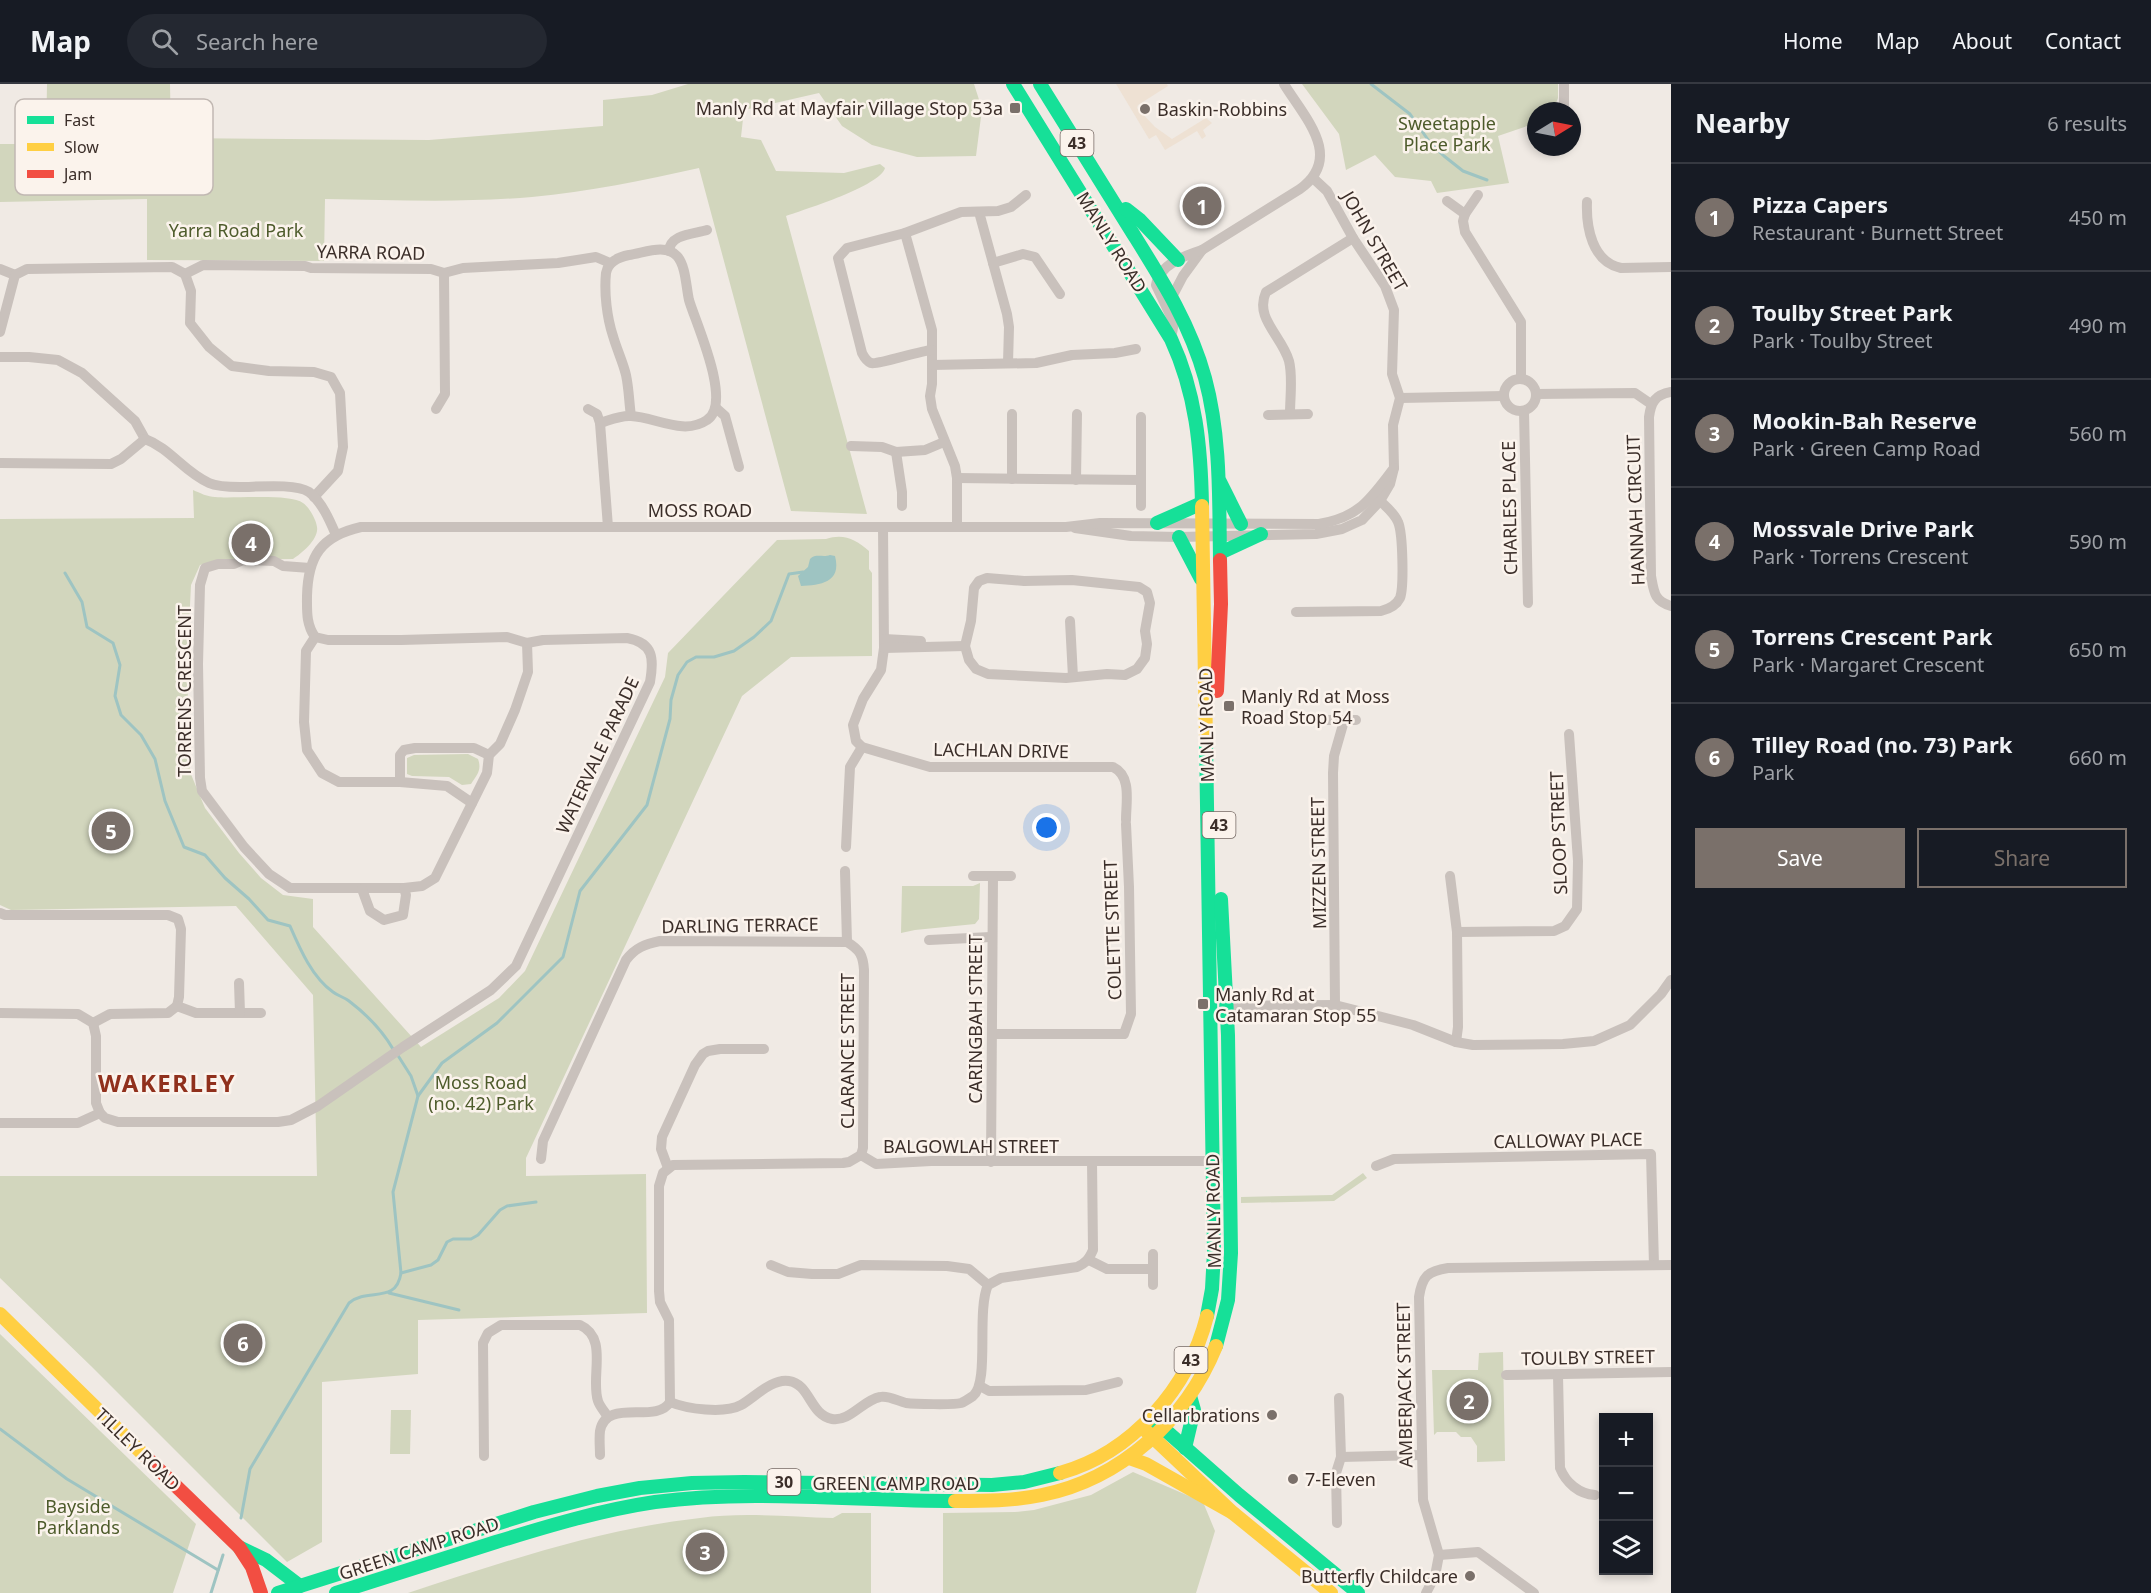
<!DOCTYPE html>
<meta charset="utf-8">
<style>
:root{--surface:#171b24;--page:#242831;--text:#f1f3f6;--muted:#9ea1a6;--line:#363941;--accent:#7a706a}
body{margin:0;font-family:"Noto Sans",sans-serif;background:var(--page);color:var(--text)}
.controls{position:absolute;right:18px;bottom:18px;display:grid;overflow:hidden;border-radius:0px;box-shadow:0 3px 9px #0003}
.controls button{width:54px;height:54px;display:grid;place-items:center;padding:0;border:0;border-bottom:2px solid var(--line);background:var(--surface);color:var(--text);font:30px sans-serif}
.compass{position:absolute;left:1527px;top:18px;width:54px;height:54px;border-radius:50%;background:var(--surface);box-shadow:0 3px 9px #0003;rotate:80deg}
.you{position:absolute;left:1047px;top:744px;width:21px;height:21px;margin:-15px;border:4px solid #fff;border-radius:50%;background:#1a73e8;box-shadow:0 0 0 9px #1a73e833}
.badge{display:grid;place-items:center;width:39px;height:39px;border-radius:50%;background:var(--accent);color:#fff;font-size:20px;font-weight:700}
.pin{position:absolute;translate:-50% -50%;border:3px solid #fff;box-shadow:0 2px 6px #0006}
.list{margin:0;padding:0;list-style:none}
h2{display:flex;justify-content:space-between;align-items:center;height:78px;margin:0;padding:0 24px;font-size:26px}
h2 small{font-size:20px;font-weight:400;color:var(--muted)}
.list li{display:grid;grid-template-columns:39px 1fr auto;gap:18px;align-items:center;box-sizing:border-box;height:108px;padding:0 24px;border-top:2px solid var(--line)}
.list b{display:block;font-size:22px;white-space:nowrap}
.list p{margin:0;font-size:20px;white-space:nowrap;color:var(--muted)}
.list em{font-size:20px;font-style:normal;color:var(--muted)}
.actions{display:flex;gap:12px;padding:18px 24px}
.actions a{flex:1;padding:14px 0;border:2px solid var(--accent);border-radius:0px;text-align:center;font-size:21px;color:var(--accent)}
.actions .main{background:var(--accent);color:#fff}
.icon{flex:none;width:33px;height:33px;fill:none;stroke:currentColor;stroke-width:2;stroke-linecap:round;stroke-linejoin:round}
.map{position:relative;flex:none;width:1671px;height:1509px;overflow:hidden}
header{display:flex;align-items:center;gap:36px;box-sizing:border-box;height:84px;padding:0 30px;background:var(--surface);border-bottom:2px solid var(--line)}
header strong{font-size:28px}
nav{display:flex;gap:33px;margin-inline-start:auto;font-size:21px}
.search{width:420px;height:54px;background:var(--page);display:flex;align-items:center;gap:15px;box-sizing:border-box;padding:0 21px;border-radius:33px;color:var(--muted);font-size:22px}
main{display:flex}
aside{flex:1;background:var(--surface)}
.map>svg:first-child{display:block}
.green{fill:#d2d6bd}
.plaza{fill:#eee1d3}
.water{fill:#9ec4c2}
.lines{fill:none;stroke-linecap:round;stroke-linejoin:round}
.stream{stroke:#9ec4c2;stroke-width:3}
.street{stroke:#c9c1bc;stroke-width:10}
.fast{stroke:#16e098;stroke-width:14}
.slow{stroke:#ffcf43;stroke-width:14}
.jam{stroke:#f24e42;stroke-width:14}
.poi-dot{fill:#7a706a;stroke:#fbf3ec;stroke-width:2}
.labels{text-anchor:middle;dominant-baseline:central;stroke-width:5;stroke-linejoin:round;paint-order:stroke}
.shield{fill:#fbf3ec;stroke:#756964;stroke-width:1.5}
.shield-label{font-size:16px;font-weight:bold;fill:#3b2e29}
.poi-label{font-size:18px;fill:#3b2e29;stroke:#fbf3ec;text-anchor:start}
.park-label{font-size:18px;fill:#4d5b2b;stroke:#fbf3ec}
.street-label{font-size:18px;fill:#3b2e29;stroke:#fbf3ec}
.district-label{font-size:24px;font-weight:bold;letter-spacing:1.5px;fill:#90301c;stroke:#fbf3ec}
.key{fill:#fbf3ec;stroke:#c1b8b2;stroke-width:1.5}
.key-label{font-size:16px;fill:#3b2e29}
</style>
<header>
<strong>Map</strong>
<div class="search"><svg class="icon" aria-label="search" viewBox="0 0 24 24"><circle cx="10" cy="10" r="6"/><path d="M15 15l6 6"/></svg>Search here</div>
<nav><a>Home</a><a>Map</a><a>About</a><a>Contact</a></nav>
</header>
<main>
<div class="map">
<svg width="1671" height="1509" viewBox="0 0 1671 1509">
<rect width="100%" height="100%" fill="#f0eae4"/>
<g class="green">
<path d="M47,0H170L171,54L429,56L603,42V16L652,11L688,0H974L982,25L976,72L917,73L872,61L842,42L819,9L744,26L741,53L761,56L776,87L844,89L880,80L885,84C880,102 806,125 786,132L867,430L791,427L699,84C644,96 588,108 532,113C463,119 393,116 325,115L324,177L147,176V115L0,118V60H46Z"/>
<path d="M1302,0H1558V14L1553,27H1536V39L1498,52L1509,99L1437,109L1431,97L1395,93L1375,71L1346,86L1339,50Z"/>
<path d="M193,406C200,409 208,413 215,413C234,415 290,409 303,419C309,423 316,435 317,443C319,455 302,469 293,475L217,476L200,481L191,501L187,582L190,688L205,724L239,769L261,794L283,811L313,815V843L421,963L499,914L525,887L665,593L668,569L777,456L826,455C843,449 856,455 869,467V485L872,489V572L791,573L742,612L526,1074V1092L646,1090L647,1229L418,1236V1290L322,1298V1458L287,1478L91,1282L0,1194V1092H317L313,911L236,822L11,826L0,821V435L194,434Z"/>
<path d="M468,670L478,675C482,686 477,691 471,700L462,701L449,693L412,692L407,690V674L414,671Z"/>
<path d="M980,799L979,835L975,840L915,846L901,849L902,802H973Z"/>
<path d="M1363,1089L1367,1094L1334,1117L1241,1119V1113L1332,1111Z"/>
<path d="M0,1250L196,1440L173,1509H0Z"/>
<path d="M1503,1268L1505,1377L1477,1378V1362L1471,1353H1461L1456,1348H1437L1434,1351L1432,1286H1478L1479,1269Z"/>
<path d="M391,1326H411L410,1370H390Z"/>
<path d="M1133,1388L1203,1418L1215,1447L1196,1509H943V1429L1015,1428L1034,1426L1091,1411Z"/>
<path d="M842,1429H871V1509H408C504,1478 599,1445 700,1434C743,1428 789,1433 833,1434Z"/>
</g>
<path class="plaza" d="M1116,0H1167L1168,2L1138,21L1137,24L1155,43L1172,55L1206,34L1212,39L1203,46L1206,52L1202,55L1197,47L1165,66L1156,51L1149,55Z"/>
<path class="water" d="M830,471L835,472C842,499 820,501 801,502L798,492L808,483L810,475C816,469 823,474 830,471Z"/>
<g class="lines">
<g class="stream">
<path d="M1371,0L1410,30L1431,60L1444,72L1463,87L1487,96"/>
<path d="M65,489L82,518L87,543L113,559L120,581L115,612L121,631L141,651L155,675L165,717L184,763L205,771L225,794L249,815L268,836L290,842C300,865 312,893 333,908C338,912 344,913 349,917C366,930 382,946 393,965"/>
<path d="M397,970L411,992L418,1012"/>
<path d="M401,1189L431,1181L438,1176L447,1158L453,1155H471L478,1151L500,1126L507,1122L536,1118"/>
<path d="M389,1209L459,1226"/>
<path d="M0,1345L67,1395L218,1486"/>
<path d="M241,1434L250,1385L349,1219C368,1203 396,1221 401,1189L393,1108L418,1012L442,979L497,939L563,873L580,807L647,721L670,635L671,616L678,591L687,578L696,573H714L734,567L754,553L771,537L789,490L803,488"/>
<path d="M211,1509L223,1471"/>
</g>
<g class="street">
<path d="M1562,27L1564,22V0"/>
<path d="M1447,117L1465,130L1478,111"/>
<path d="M1587,118C1586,143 1592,178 1621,184L1671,183"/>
<path d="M979,128L1007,230L1009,243L1008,279"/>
<path d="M1465,130L1463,137L1465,148L1521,238V295"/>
<path d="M905,149L932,246V300L930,312L932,325L955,382L957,394V443"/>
<path d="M669,167C670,150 694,150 707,146"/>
<path d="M993,179L1023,170L1035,173L1060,210"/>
<path d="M0,185L15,191"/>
<path d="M185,190L191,207L190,239L209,263L232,282L269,287L314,288L331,293L340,309L343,363L338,387L314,413"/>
<path d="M1172,213L1183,192L1202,166"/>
<path d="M0,248L15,191L27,185L172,183L185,190L203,181L305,182L311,184L431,185L444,189L463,184L558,179L596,173L610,179"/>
<path d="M1171,254L1174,239L1156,201C1160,180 1184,172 1202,166L1300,105C1344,73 1305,34 1284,0"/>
<path d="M932,266C919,267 877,281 871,279C866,277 864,273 862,269L838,174L847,164L905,149L961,128L998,127L1011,123L1026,111"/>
<path d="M0,273H29L58,276L82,289L135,337L145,355C170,364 184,388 209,399C218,403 230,403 240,403C257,403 295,399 309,408C322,418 330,437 336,451"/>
<path d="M932,281L1036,279L1072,271L1115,269L1136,265"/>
<circle cx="1520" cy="311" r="16"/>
<path d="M1671,308C1655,311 1651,318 1649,333L1651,492C1654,508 1654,517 1671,522"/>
<path d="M1536,310L1635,309L1651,320"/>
<path d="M1400,314L1504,312"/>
<path d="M716,324L725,332L739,383"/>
<path d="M436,325L445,310L444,189"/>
<path d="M588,325L597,330L600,339L608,443"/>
<path d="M1524,327L1528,519"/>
<path d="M1012,330V395"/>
<path d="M1290,330C1290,313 1293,293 1289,277C1282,252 1254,234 1266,208L1353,154"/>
<path d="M1268,331L1308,330"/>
<path d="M600,339C610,336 621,331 631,332C655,333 684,352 707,336C733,319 696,240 689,216C686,203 686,182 677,172C665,159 644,169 629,171C619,173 608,177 606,189C604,209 607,234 613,252C617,266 623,278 626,291C629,305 629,318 631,332"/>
<path d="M851,362L882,363L896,368L925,366L944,358"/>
<path d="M896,368L902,408V422"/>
<path d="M0,379L111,380L121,375L145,355"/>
<path d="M957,394L1141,396"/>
<path d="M1076,396L1077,330"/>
<path d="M1141,422V333"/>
<path d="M883,443L884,564L881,586L863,615L853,641L856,657L862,663L930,683H1113C1132,692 1126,718 1126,736"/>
<path d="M1075,444L1131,452L1179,453L1316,450L1342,445L1353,440L1362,436L1380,417L1390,400L1394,384L1393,341L1400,314L1392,290L1394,226L1385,202L1353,154L1327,107L1313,94"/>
<path d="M310,484L283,482L274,477L243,476L234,480H218L205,484L200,501L198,580L200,694L202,707L244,763L269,790L290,804H404L422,802L435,794L487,689L489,671L500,660L515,626L528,588L527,559"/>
<path d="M987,494L1024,497L1072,496L1139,503L1147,508L1150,519L1145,547L1147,560L1145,574L1137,585L1125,591L1107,590L1066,594L988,590L976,585L969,576L965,562L971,537L974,504L979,497Z"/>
<path d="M1296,528L1381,527C1389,525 1396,522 1400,514C1404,504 1403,449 1398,438C1394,428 1384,421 1376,413"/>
<path d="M1070,537L1073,593"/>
<path d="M315,553L306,567L304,638L307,666L322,689L339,698H400L447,702L472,719"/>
<path d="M884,555L921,557"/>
<path d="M884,564L965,562"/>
<path d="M1324,636H1356"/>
<path d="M400,698V671L404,666L415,664H474L489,671"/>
<path d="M846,763L850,683L862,663"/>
<path d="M845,787L847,858"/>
<path d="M973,792H1011"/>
<path d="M1450,792L1457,848L1458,943L1456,958"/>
<path d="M362,805L370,827L384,836L403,831L406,811L404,804"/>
<path d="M0,829L5,831H168L178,835L181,845L179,913L177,922L196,929H261"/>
<path d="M1457,848L1554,847L1565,842L1577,825L1578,777L1569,650"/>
<path d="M929,856L991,853"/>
<path d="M239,899L240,929"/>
<path d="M1335,921L1333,689L1334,672L1344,637"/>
<path d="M1224,922L1335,921L1413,941L1456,958L1473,961L1563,960L1594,957L1630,941L1661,910L1671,896"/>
<path d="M0,929L78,930L93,939L96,952V1019L100,1029"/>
<path d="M93,939L110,930L168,929L177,922"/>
<path d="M992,950H1124L1131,930L1129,803L1126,740"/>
<path d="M0,1039H78L100,1029L105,1034L118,1038H278L291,1036L318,1022L403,963L491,906L516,882L650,598C654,575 654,559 627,554L543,556L527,559L507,553L401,556H328L315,553C306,540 307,527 307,512C308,472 321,452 361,443H1066L1100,439L1319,440C1360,433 1370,415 1394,384"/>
<path d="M541,1075L543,1057L626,876C635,864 645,860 660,857L847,858C860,866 863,871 864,886L863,1064L861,1071"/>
<path d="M991,1078L993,792"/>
<path d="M1376,1082L1394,1075L1651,1070L1654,1181"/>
<path d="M668,1084L661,1065L662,1053L695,981L703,970L708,967L720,965H764"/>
<path d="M1089,1176L1107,1185H1153"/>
<path d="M771,1181L788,1188L812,1190H838L861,1181L947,1182L969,1185L988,1201"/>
<path d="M1153,1201V1170"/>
<path d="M1506,1291L1671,1288"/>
<path d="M1558,1291L1560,1384C1566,1399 1579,1410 1595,1411"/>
<path d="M980,1302L989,1307L1086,1306L1118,1298"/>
<path d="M670,1318C687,1325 724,1330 741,1321C754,1314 772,1294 789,1297C810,1300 810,1331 832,1335C850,1338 863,1316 880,1313C888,1311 898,1317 906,1319C914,1320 954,1321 961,1319C964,1318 970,1314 973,1312C990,1298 976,1228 988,1201L1001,1194L1077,1183C1086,1179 1089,1175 1093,1166L1092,1077"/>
<path d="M600,1371C600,1363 599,1355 600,1347C606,1313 656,1341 670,1318L669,1236L660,1218L659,1207V1102L663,1089L673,1081L843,1079L849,1078L861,1071L876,1080L931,1077H1217"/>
<path d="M484,1372L483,1259L488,1249L501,1241H580C609,1254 590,1293 598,1317C600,1323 605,1328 608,1333"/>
<path d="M1341,1373L1422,1371"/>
<path d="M1337,1439L1336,1389L1341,1373L1339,1314"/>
<path d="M1439,1471L1478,1468L1534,1509"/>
<path d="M1426,1509L1435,1492L1439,1471L1423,1416L1419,1213C1422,1193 1427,1187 1448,1184L1671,1181"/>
</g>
<g class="fast">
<path d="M1013,0L1171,255C1196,309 1201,363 1202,422"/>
<path d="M1040,0C1069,47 1098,93 1127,140C1158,190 1189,236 1205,294C1221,353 1219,415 1220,476"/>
<path d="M1126,125L1140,136L1178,176"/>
<path d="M1220,398L1241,440"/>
<path d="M1157,439L1202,419"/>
<path d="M1179,453L1201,495"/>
<path d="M1220,469L1261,450"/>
<path d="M1206,657L1214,1168L1212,1205L1207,1232"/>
<path d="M1216,1262L1228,1216L1231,1169L1228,951L1221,815"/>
<path d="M1155,1337L1239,1411L1358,1509"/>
<path d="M1185,1364L1194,1326L1190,1312"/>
<path d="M239,1463L266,1476L300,1502"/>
<path d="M278,1509L534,1428L597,1412L640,1404L692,1399L744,1398L992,1401L1024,1398L1060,1389"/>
<path d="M336,1509C390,1492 443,1475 496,1458C548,1442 601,1426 655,1418C754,1405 855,1417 955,1417"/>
</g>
<g class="slow">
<path d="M1202,422L1206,657"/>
<path d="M0,1230L147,1374"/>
<path d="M1145,1346L1233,1429L1331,1509"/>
<path d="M1129,1374L1146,1380L1233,1429"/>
<path d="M1060,1389C1132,1369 1189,1304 1207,1232"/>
<path d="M955,1417C984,1417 1013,1417 1042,1411C1121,1395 1186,1336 1216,1262"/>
</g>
<g class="jam">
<path d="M1217,607L1221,520L1220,476"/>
<path d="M147,1374L239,1463L252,1483L261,1509"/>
</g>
</g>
<g class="poi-dot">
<rect x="1009" y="18" width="12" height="12" rx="3"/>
<circle cx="1145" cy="25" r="6"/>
<rect x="1223" y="616" width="12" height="12" rx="3"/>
<rect x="1197" y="914" width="12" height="12" rx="3"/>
<circle cx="1272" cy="1331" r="6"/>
<circle cx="1293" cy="1395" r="6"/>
<circle cx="1470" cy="1492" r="6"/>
</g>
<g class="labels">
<g class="shield">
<rect x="1060.5" y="46" width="33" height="26" rx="4.5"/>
<rect x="1202.5" y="728" width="33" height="26" rx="4.5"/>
<rect x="1174.5" y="1263" width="33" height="26" rx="4.5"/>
<rect x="767.5" y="1385" width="33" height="26" rx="4.5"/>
</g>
<g class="shield-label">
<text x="1077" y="59">43</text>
<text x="1219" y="741">43</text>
<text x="1191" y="1276">43</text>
<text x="784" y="1398">30</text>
</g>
<g class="poi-label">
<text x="1003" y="24" text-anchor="end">Manly Rd at Mayfair Village Stop 53a</text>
<text x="1157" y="25">Baskin-Robbins</text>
<text x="1241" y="612">Manly Rd at Moss<tspan x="1241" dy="21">Road Stop 54</tspan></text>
<text x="1215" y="910">Manly Rd at<tspan x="1215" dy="21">Catamaran Stop 55</tspan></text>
<text x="1260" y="1331" text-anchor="end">Cellarbrations</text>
<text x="1305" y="1395">7-Eleven</text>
<text x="1458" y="1492" text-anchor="end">Butterfly Childcare</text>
</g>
<g class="park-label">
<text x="1447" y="39">Sweetapple<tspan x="1447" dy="21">Place Park</tspan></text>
<text x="236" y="146">Yarra Road Park</text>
<text x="481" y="998">Moss Road<tspan x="481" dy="21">(no. 42) Park</tspan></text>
<text x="78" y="1422">Bayside<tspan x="78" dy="21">Parklands</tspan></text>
</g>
<g class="street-label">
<text transform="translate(1375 157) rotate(60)">JOHN STREET</text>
<text transform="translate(1112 158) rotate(58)">MANLY ROAD</text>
<text transform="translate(371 168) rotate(1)">YARRA ROAD</text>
<text transform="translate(1509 424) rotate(-91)">CHARLES PLACE</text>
<text x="700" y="426">MOSS ROAD</text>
<text transform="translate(1635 426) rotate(-92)">HANNAH CIRCUIT</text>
<text transform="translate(184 607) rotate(-90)">TORRENS CRESCENT</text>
<text transform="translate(1206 641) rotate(-91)">MANLY ROAD</text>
<text transform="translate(1001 666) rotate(1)">LACHLAN DRIVE</text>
<text transform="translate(597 671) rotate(-65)">WATERVALE PARADE</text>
<text transform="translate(1558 749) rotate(-92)">SLOOP STREET</text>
<text transform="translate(1318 779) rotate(-91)">MIZZEN STREET</text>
<text transform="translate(740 841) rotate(-1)">DARLING TERRACE</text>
<text transform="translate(1112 846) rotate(-92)">COLETTE STREET</text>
<text transform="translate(975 935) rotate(-90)">CARINGBAH STREET</text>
<text transform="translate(847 967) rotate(-90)">CLARANCE STREET</text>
<text transform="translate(1568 1056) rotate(-1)">CALLOWAY PLACE</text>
<text x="971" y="1062">BALGOWLAH STREET</text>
<text transform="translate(1213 1127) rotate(-91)">MANLY ROAD</text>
<text transform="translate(1588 1273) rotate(-1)">TOULBY STREET</text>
<text transform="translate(1404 1301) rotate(-91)">AMBERJACK STREET</text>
<text transform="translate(138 1365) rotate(44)">TILLEY ROAD</text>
<text x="896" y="1399">GREEN CAMP ROAD</text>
<text transform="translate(419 1464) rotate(-18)">GREEN CAMP ROAD</text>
</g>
<g class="district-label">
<text x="167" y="998">WAKERLEY</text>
</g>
</g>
<rect x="15" y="15" width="198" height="96" rx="9" class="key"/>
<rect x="27" y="32" width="27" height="8" fill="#16e098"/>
<rect x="27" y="59" width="27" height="8" fill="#ffcf43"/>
<rect x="27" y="86" width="27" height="8" fill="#f24e42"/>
<g class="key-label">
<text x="64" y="42">Fast</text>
<text x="64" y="69">Slow</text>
<text x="64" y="96">Jam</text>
</g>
</svg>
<div class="controls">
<button>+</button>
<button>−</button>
<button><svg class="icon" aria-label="layers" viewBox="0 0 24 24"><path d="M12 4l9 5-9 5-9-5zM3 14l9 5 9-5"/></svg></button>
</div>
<svg class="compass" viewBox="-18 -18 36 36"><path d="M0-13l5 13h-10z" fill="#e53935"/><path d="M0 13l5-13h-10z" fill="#9ea1a6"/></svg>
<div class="you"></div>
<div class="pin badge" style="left:1202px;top:122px">1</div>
<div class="pin badge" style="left:1469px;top:1317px">2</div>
<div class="pin badge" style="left:705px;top:1468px">3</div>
<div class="pin badge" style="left:251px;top:459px">4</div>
<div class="pin badge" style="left:111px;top:747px">5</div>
<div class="pin badge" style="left:243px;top:1259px">6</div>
</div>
<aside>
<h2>Nearby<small>6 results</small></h2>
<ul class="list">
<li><span class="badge">1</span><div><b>Pizza Capers</b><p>Restaurant · Burnett Street</p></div><em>450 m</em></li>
<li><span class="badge">2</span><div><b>Toulby Street Park</b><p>Park · Toulby Street</p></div><em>490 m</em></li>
<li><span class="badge">3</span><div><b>Mookin-Bah Reserve</b><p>Park · Green Camp Road</p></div><em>560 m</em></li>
<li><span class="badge">4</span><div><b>Mossvale Drive Park</b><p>Park · Torrens Crescent</p></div><em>590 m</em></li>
<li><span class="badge">5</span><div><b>Torrens Crescent Park</b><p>Park · Margaret Crescent</p></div><em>650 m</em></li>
<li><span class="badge">6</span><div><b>Tilley Road (no. 73) Park</b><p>Park</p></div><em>660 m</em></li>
</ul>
<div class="actions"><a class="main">Save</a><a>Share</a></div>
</aside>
</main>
